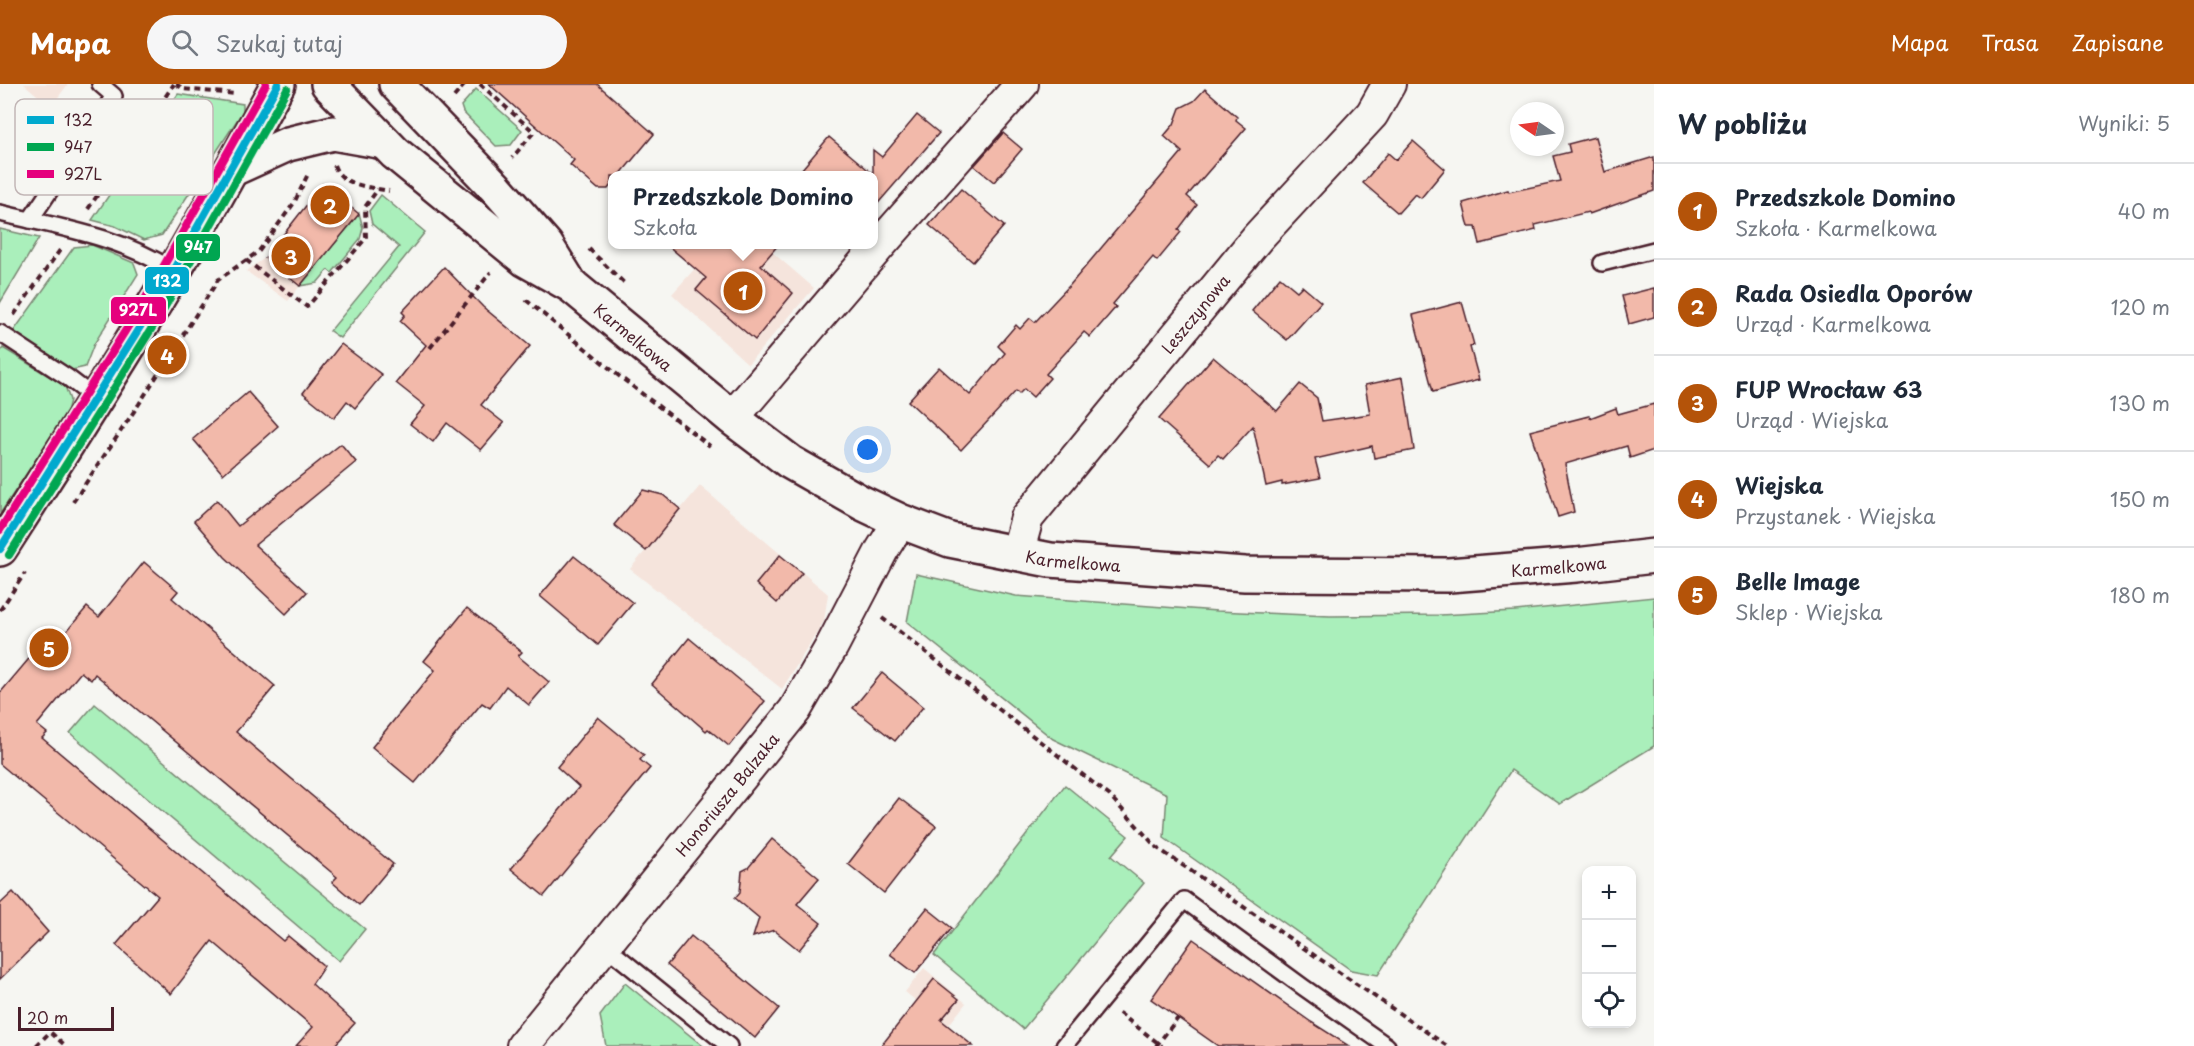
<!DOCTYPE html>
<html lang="pl">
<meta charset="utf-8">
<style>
:root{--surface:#fff;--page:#f6f6f7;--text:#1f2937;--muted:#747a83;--line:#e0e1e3;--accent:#b45309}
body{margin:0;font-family:"Playpen Sans",sans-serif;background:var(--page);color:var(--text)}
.controls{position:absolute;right:18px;bottom:18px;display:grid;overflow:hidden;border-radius:12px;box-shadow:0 3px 9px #0003}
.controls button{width:54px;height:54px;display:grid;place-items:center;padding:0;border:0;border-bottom:2px solid var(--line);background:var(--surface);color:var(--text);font:30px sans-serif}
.compass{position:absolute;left:1510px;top:18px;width:54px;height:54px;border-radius:50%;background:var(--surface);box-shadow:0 3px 9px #0003;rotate:283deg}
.scale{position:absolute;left:18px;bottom:15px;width:96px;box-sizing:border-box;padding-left:6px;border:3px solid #4a1f2b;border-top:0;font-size:16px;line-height:21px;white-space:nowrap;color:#4a1f2b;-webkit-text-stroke:4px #f6f6f2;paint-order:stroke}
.you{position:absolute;left:868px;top:366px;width:21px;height:21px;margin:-15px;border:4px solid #fff;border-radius:50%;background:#1a73e8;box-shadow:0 0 0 9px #1a73e833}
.badge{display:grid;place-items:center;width:39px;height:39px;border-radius:50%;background:var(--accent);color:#fff;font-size:20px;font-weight:700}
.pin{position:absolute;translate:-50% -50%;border:3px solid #fff;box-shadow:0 2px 6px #0006}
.popup{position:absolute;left:608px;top:87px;width:270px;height:78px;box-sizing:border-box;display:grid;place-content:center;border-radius:12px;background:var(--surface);filter:drop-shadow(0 2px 4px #0005);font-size:20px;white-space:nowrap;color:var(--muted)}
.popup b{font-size:22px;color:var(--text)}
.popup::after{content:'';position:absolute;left:50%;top:100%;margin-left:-12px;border:12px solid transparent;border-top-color:var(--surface)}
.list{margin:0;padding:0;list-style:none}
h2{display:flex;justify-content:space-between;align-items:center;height:78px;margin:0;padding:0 24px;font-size:26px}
h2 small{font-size:20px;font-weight:400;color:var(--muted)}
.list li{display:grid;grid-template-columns:39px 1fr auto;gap:18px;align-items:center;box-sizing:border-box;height:96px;padding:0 24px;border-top:2px solid var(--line)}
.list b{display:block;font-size:22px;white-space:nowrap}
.list p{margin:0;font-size:20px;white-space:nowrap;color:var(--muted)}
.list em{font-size:20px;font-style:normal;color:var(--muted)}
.icon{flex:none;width:33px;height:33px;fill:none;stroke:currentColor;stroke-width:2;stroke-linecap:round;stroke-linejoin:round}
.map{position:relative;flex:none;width:1654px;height:962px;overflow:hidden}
header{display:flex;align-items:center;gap:36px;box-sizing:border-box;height:84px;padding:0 30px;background:var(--accent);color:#fff}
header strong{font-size:28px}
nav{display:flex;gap:33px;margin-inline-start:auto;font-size:21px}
.search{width:420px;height:54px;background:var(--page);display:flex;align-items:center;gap:15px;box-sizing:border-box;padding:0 21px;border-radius:33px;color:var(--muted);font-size:22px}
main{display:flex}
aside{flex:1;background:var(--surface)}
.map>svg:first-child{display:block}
.built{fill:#f5e4dc}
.green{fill:#aaefbb;stroke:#7a8773;stroke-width:1.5}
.building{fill:#f2b9aa;stroke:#4a1f2b;stroke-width:1.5}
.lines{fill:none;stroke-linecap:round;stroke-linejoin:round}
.lane-casing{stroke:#4a1f2b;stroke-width:20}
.street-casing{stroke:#4a1f2b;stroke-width:36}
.secondary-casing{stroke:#4a1f2b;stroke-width:38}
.path{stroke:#4a1f2b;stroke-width:4;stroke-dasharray:6 4.5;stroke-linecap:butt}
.lane{stroke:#f6f6f2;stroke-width:15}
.street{stroke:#f6f6f2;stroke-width:32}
.secondary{stroke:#f6f6f2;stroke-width:33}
.bus-1-casing{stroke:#f6f6f2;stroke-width:12}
.bus-2-casing{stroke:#f6f6f2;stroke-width:12}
.bus-3-casing{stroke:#f6f6f2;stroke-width:12}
.bus-1{stroke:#00a9ce;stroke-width:8}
.bus-2{stroke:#00a651;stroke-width:8}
.bus-3{stroke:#e5007d;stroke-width:8}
.labels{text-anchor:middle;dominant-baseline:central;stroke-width:4.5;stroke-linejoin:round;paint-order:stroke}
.street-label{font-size:16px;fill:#4a1f2b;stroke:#f6f6f2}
.key{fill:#f6f6f2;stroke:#c2b6b6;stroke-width:1.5}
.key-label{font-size:16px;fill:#4a1f2b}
.line-badge{stroke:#f6f6f2;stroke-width:2}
.badge-label{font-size:16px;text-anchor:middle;font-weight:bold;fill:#fff}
</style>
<header>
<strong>Mapa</strong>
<div class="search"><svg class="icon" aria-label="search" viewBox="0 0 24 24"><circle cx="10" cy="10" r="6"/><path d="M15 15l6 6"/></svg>Szukaj tutaj</div>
<nav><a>Mapa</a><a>Trasa</a><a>Zapisane</a></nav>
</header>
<main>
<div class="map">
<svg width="1654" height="962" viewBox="0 0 1654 962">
<rect width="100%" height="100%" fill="#f6f6f2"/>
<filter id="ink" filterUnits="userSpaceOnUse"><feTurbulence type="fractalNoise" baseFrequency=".0167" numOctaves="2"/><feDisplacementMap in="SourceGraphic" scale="12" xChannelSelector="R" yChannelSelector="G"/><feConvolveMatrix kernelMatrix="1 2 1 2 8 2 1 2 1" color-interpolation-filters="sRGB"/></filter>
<g filter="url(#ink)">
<g class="built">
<path d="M24,0H68L51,23Z"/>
<path d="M323,100L359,129L288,217L246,187L265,174Z"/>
<path d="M717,160L764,161L814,204L748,280L672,210Z"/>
<path d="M700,402L828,510L824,537L782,605L630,485Z"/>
<path d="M924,884L966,919L948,942L905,908Z"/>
</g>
<g class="green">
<path d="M476,5L522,46L511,61L496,62L463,28L461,22Z"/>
<path d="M178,10L243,20V27L162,151L144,156L115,142L92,136Z"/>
<path d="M381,111L425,148L340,254L330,247L399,163L372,140L369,127Z"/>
<path d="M359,129L363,144L360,155L332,189L328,186L317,199L300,202Z"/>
<path d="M0,145L39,154L0,219Z"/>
<path d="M92,161L134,179L138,190L94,260L85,283L72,286L13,248L74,163Z"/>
<path d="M3,264L65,302L70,316L67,328L0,430V268Z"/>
<path d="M916,490L1016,512L1217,527L1330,532L1440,531L1515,527L1654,513V662L1560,720L1511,686L1378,891L1351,886L1164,754L1167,710L1053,655L907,538Z"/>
<path d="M95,620L365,845L339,877L70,649Z"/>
<path d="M1065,701L1128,752L1111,772L1144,799L1023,945L934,871Z"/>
<path d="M625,899L703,962H606L600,932Z"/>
</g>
<g class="building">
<path d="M489,0H597L654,50L619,92H612V99L608,105H598L570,81L574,76Z"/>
<path d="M1205,5L1237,33L1236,36L1246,44L1187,112L1197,121L1178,146L1181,148L1157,177L1153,173L1113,220L1116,223L1090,253L1084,248L1046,290L1050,294L1033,313L1024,305L1019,310L1016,307L961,366L908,317L939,283L970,311L1005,269L998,262L1016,241L1020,245L1030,234L1035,238L1070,201L1182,68L1164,52L1174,40L1180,24L1194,17Z"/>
<path d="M917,31L939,49L873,125V92H796L829,53L873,90V66L882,73Z"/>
<path d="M1003,49L1022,65L994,98L974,82Z"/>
<path d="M1595,53L1605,88L1654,73V107L1589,130L1588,128L1535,141L1536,146L1480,160L1476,143H1469L1463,119L1508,106L1509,108L1560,97L1553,72L1570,68L1568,60Z"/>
<path d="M1413,57L1445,85L1421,114L1415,110L1398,129L1363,99L1388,69L1396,76Z"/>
<path d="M323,100L359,130L300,202L265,174Z"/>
<path d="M961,105L1004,142L973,178L929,141Z"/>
<path d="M666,160H779L761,181L793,209L755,256L696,206L706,194Z"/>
<path d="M444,183L483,223L530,262L481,321L504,339L481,366L447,339L433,358L410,340L425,322L396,299L426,261L400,237L405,231L402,228Z"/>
<path d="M1280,193L1297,207L1302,202L1321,218L1287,256L1252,227Z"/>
<path d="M1654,204V233L1629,240L1622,212Z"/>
<path d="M1462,218L1474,261L1470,263L1479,296L1433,308L1413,231Z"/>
<path d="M341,260L382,291L355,324L347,317L334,334L303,309Z"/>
<path d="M1213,273L1277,327L1300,300L1317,314L1322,337L1370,330L1365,301L1403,293L1414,366L1374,374L1372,362L1315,375L1320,394L1282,401V398L1266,402L1253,342L1223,375L1218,371L1210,380L1159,335Z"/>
<path d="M248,308L278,342L223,390L193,355Z"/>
<path d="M1654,320V366L1630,374L1627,362L1565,380L1574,428L1558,433L1530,347L1589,332L1590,334L1616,324L1618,330Z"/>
<path d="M341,360L356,378L255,461L307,508L286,530L225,473L194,437L217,416L238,442Z"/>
<path d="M643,406L663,411L680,425L646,467L614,441Z"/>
<path d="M780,471L802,489L777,519L756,500Z"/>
<path d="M574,472L633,519L598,561L540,512Z"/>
<path d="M144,478L178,507L172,514L275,602L236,648L393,780L359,821L332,798L337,793L95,590L91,596L81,588L37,641L47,649L42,654L258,836L283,857L288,852L324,882L312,900L355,939L334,962H296L313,943L212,857L171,910L116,861L158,812L0,680V609L55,544L61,554L87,523L99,533Z"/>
<path d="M467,524L522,568L518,572L549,598L529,621L506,602L490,624L482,619L415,699L372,663L435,586L424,577Z"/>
<path d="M689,554L765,617L729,662L708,645L706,647L652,600Z"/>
<path d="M882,589L923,623L895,657L853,624Z"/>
<path d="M598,633L644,671L640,676L650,684L544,812L511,785L579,703L557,683Z"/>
<path d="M899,714L936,742L884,809L848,780Z"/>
<path d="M772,755L819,794L797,820L821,839L799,866L774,846L753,853L759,834L735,814L740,808L742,787L748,784Z"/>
<path d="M13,808L48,848L0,895V820Z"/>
<path d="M927,824L952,844L915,889L890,870Z"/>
<path d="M691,852L779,924L755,954L667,881Z"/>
<path d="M1193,855L1311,938L1349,962H1218L1151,915Z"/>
<path d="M934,895L959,915L941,936L973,962H881Z"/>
</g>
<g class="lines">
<defs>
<g id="lane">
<path d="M0,129C62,144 119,152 174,187"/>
<path d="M30,136L114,12L100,0"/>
<path d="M1602,179L1654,166"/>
<path d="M0,249L67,293L96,315"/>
<path d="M605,862L729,962"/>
<path d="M1064,962L1184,816L1303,903L1387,962"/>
</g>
<g id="street">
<path d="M732,334L878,163L1022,0"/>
<path id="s1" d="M1017,470L1027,434L1258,153L1372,30L1389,0"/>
<path id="s2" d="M523,962L795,626L832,562L882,466L900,437"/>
</g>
<g id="secondary">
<path id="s3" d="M328,0L395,69L471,131L526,176L572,202L732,334L790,378L862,419L900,437L950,456L1050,476L1245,490L1449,491L1576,481L1654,472"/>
<path d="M396,0L497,105L546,161L569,198"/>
<path d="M233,85L288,60L333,49L384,58"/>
<path d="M0,465C59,373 119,281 174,187C210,125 244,63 278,0"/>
</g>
</defs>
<use href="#lane" class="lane-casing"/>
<use href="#street" class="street-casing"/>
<use href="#secondary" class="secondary-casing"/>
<g class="path">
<path d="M176,0L183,5L236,10"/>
<path d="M480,0L534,48L512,74"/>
<path d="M454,13L465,0"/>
<path d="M334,81C341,102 370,103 389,107"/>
<path d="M88,125L174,0"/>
<path d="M589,165L625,200"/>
<path d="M246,176L307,223L366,154L365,123L378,105"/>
<path d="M526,216L619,292L710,362"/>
<path d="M14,231L60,166"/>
<path d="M430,264L491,188"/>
<path d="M73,418L139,320L218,196L259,167L294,119L309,88"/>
<path d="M0,526L25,489"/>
<path d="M882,534L1110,712L1156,763L1447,962"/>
<path d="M1119,929L1162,962"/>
<path d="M36,962L50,948L66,962"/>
<path d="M1156,962L1178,934"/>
</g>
<use href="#lane" class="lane"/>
<use href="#street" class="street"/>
<use href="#secondary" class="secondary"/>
<defs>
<path id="bus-1" d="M0,465L153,222L278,0"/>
<path id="bus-2" d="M9,471L162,228L287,5"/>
<path id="bus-3" d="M0,446L144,217L266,0"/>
</defs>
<use href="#bus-1" class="bus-1-casing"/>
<use href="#bus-2" class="bus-2-casing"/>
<use href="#bus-3" class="bus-3-casing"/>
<use href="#bus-1" class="bus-1"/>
<use href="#bus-2" class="bus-2"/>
<use href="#bus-3" class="bus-3"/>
</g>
</g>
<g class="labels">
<g class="street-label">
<text stroke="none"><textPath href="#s1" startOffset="302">Leszczynowa</textPath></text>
<text stroke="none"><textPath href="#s3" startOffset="398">Karmelkowa</textPath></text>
<text stroke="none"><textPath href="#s3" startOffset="902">Karmelkowa</textPath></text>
<text stroke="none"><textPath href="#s3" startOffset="1388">Karmelkowa</textPath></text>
<text stroke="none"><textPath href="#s2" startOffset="324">Honoriusza Balzaka</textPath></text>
</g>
</g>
<rect x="15" y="15" width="198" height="96" rx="9" class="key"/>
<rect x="27" y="32" width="27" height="8" fill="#00a9ce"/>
<rect x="27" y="59" width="27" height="8" fill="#00a651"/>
<rect x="27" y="86" width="27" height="8" fill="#e5007d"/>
<g class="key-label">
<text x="64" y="42">132</text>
<text x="64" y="69">947</text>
<text x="64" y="96">927L</text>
</g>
<g class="line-badge">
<rect x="175" y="149" width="46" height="29" rx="6" fill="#00a651"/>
<rect x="144" y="182" width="46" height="29" rx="6" fill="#00a9ce"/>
<rect x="110" y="212" width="57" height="29" rx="6" fill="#e5007d"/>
</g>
<g class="badge-label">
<text x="198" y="169">947</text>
<text x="167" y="203">132</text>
<text x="138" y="232">927L</text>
</g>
</svg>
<div class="controls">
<button>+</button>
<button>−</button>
<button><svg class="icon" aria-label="locate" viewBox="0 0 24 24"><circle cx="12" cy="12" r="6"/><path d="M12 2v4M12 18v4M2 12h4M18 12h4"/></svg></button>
</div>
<svg class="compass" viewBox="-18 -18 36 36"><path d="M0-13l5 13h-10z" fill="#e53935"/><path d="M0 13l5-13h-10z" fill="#747a83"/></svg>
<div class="scale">20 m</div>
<div class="you"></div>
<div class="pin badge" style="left:743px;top:207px">1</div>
<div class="popup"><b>Przedszkole Domino</b>Szkoła</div>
<div class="pin badge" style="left:330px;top:121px">2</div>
<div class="pin badge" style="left:291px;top:172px">3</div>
<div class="pin badge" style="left:167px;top:271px">4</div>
<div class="pin badge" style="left:49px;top:564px">5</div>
</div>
<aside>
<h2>W pobliżu<small>Wyniki: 5</small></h2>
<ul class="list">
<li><span class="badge">1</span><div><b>Przedszkole Domino</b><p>Szkoła · Karmelkowa</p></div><em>40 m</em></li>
<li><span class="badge">2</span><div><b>Rada Osiedla Oporów</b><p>Urząd · Karmelkowa</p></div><em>120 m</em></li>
<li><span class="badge">3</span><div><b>FUP Wrocław 63</b><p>Urząd · Wiejska</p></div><em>130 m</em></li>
<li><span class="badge">4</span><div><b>Wiejska</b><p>Przystanek · Wiejska</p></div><em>150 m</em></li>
<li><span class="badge">5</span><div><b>Belle Image</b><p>Sklep · Wiejska</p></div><em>180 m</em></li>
</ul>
</aside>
</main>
